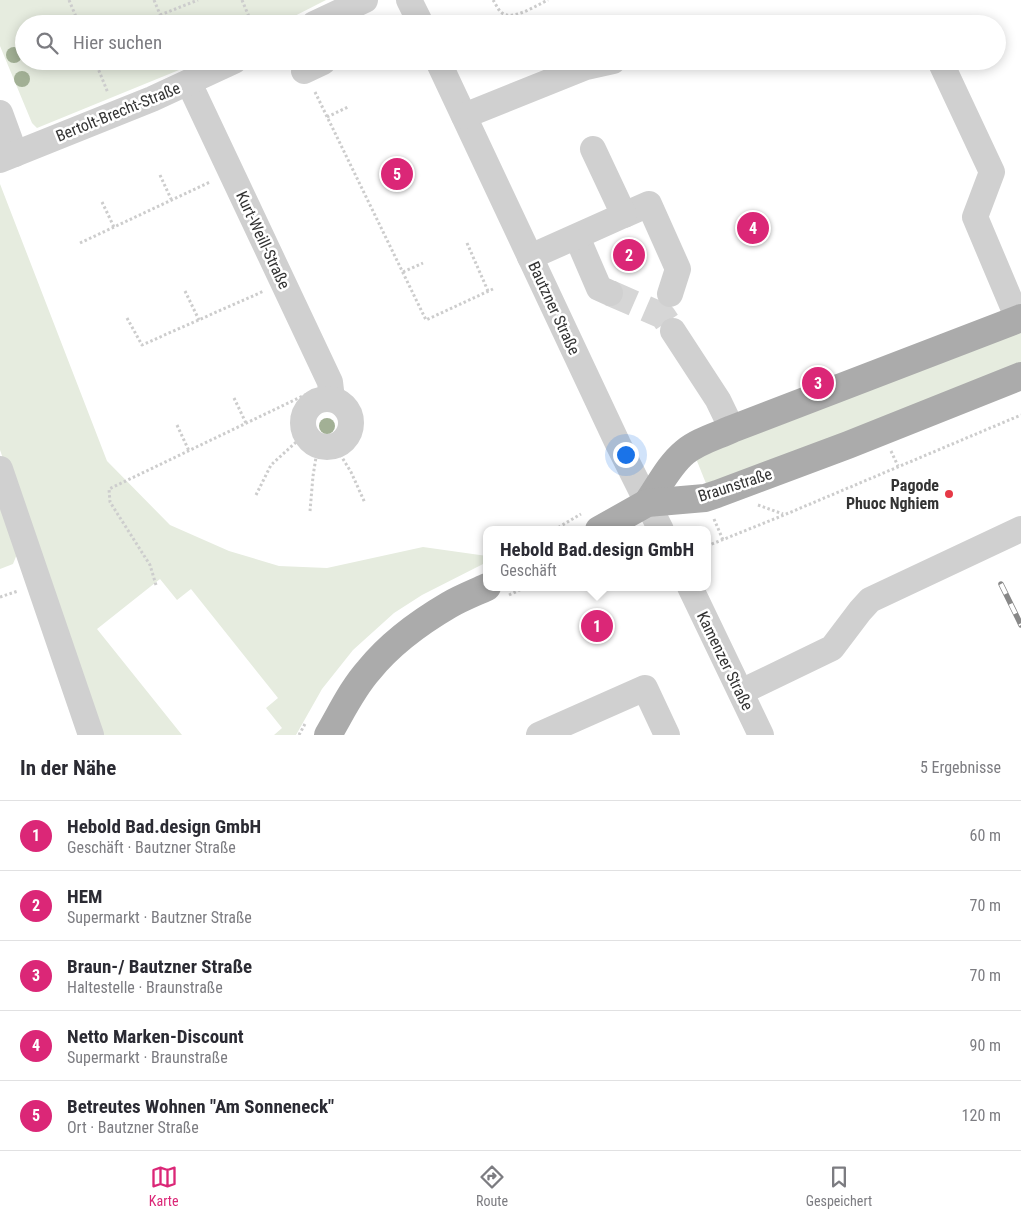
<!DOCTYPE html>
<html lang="de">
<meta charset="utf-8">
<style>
:root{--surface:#fff;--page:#f2f2f3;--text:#2b2b33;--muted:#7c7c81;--line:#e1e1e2;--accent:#db2777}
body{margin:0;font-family:"Roboto Condensed",sans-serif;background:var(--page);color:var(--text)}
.you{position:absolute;left:625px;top:454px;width:18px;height:18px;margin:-12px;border:4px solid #fff;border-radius:50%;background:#1a73e8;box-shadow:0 0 0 8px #1a73e833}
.badge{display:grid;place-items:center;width:32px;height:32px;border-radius:50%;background:var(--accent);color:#fff;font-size:16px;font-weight:700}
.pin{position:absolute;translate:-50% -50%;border:2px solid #fff;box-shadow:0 1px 5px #0006}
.popup{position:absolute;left:483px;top:526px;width:228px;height:65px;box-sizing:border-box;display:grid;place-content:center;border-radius:10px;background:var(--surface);filter:drop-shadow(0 1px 4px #0005);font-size:16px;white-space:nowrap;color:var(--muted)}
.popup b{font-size:19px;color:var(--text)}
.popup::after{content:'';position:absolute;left:50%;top:100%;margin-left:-10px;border:10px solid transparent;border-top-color:var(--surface)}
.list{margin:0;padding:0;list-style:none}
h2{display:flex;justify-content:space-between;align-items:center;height:65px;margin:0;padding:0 20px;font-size:21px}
h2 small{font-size:16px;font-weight:400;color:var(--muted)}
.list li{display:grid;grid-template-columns:32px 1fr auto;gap:15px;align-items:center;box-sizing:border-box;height:70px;padding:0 20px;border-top:1px solid var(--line)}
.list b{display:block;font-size:19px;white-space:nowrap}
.list p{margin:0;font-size:16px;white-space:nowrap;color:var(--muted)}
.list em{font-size:16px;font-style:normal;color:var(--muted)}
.icon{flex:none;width:28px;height:28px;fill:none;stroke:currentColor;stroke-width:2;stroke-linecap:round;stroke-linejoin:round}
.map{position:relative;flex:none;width:1021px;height:735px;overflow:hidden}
.search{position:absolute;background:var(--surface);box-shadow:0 2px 12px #0003;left:15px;right:15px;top:15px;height:55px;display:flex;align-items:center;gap:12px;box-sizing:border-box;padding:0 18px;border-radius:28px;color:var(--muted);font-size:19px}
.sheet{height:415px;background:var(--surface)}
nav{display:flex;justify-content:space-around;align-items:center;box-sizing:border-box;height:70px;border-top:1px solid var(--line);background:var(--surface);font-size:14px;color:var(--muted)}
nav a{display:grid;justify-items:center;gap:2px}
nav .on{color:var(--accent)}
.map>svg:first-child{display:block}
.green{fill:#e6ecdf}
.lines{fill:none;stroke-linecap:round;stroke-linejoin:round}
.minor-tunnel{stroke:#d6d6d6;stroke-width:26;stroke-dasharray:26 13;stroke-linecap:butt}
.path{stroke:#cdcdcd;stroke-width:3;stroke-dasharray:2.5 2.5;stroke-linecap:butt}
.minor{stroke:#d0d0d0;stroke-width:26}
.major{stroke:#ababab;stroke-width:28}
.rail-casing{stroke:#888;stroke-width:5.5}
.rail{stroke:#fff;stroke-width:4;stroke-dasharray:11;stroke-linecap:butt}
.tree{fill:#a2b095}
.poi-dot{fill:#e63946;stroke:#fff;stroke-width:2}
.labels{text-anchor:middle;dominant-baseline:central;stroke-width:5;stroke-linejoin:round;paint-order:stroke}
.street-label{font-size:16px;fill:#333;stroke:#fff}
.poi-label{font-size:16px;font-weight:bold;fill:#333;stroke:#fff;text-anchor:end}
</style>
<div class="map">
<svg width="1021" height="735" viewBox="0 0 1021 735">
<rect width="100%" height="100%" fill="#fff"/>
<g class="green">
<path d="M0,0H326L279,24H24V61H201L37,128L32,123L0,46Z"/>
<path d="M0,184L107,461L170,525L229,551L279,566L327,568L423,547L487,556V562L422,595L394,613L353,650L322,689L296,735H274L282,728L266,708L278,698L191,589L177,600L160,579L97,629L182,735H100L0,450Z"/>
<path d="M1021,329V365L707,486L695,456Z"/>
<path d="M0,487L17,554L13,564L0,569Z"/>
</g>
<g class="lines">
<path class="minor-tunnel" d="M610,293L663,316L673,331"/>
<g class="path">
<path d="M69,0L79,24"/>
<path d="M154,0L164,24"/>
<path d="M242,0L252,24"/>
<path d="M493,0C496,4 498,10 502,13C513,21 537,5 548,0"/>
<path d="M160,15L198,0"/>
<path d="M95,61L108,93"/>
<path d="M315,92L426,320L493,289"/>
<path d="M327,117L348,107"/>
<path d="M160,175L171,199"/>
<path d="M102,202L114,227"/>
<path d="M80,243L210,182"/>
<path d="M467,243L488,291"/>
<path d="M403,272L423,263"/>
<path d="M185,291L199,320"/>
<path d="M127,318L142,345L264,291"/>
<path d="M234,398L246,423"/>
<path d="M177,425L189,451"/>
<path d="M335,446L351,472L365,503"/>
<path d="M891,451L898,466"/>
<path d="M256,495L271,465L306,433"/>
<path d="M758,505L783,514"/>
<path d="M310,511L313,476L318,445"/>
<path d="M714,519L723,540"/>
<path d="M554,530L581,514"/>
<path d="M707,546L784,515L1021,415"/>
<path d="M156,585L150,565L110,502L109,489L309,393"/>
<path d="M509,595L526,587"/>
<path d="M0,597L18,591"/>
<path d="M299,735L306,722"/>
</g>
<g class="minor">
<path d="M409,0L421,24"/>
<path d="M314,24L365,0"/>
<path d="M438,61L618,444L661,530"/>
<path d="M940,61L992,172L975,217L1018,319"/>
<path d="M304,71L323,62"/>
<path d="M189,83L330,382L332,399"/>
<path d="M0,113L15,154"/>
<path d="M464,116L586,67L613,61"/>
<path d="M0,160L152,99L234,61"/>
<path d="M624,215L649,204L678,269L670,294"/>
<path d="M577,237L599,288L610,293"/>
<path d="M530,257L624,215L593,149"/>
<path d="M673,331L718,400L732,429"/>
<circle cx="327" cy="423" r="24"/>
<path d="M0,469L91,735"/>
<path d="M690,587L761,735"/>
<path d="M741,692L832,648L860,611L870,600L1021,529"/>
<path d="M539,735L645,688L667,735"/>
</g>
<g class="major">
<path d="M647,503C659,486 669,465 685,452C698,441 717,436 732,429L1021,318"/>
<path d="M599,530L647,503L705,498L717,494L848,445L1021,376"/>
<path d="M328,735C341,713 352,689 369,670C390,644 420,622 449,605C461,598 474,593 487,587"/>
</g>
<defs>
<path id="rail" d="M1001,584L1021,625"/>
</defs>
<use href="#rail" class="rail-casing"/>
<use href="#rail" class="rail"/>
</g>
<g class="tree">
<circle cx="14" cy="55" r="8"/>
<circle cx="22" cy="79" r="8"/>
<circle cx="327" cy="426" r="8"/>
</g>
<circle class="poi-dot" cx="949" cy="494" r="5"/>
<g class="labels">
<g class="street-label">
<text transform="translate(118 112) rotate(-22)">Bertolt-Brecht-Straße</text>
<text transform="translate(263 240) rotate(65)">Kurt-Weill-Straße</text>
<text transform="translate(554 308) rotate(65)">Bautzner Straße</text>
<text transform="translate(735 485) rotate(-18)">Braunstraße</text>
<text transform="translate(725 661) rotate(64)">Kamenzer Straße</text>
</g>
<g class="poi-label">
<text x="939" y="485">Pagode<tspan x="939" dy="18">Phuoc Nghiem</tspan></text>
</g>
</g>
</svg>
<div class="you"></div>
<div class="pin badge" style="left:597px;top:626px">1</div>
<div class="popup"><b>Hebold Bad.design GmbH</b>Geschäft</div>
<div class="pin badge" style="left:629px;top:255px">2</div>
<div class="pin badge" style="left:818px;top:383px">3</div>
<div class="pin badge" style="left:753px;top:228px">4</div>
<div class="pin badge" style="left:397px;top:174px">5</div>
<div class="search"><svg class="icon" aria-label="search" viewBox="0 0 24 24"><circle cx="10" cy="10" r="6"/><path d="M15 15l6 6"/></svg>Hier suchen</div>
</div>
<section class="sheet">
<h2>In der Nähe<small>5 Ergebnisse</small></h2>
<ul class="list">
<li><span class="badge">1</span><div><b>Hebold Bad.design GmbH</b><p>Geschäft · Bautzner Straße</p></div><em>60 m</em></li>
<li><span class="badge">2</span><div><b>HEM</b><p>Supermarkt · Bautzner Straße</p></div><em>70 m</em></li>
<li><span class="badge">3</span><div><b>Braun-/ Bautzner Straße</b><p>Haltestelle · Braunstraße</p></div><em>70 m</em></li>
<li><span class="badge">4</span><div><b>Netto Marken-Discount</b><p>Supermarkt · Braunstraße</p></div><em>90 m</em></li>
<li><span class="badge">5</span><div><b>Betreutes Wohnen &quot;Am Sonneneck&quot;</b><p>Ort · Bautzner Straße</p></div><em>120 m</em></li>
</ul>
</section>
<nav>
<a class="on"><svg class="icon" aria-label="map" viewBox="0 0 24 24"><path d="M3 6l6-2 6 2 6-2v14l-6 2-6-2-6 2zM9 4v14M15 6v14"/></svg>Karte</a>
<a><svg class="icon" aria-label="directions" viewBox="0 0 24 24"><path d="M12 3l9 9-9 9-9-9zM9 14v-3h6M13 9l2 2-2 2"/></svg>Route</a>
<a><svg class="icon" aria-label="saved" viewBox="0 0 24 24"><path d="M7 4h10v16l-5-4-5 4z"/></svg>Gespeichert</a>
</nav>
